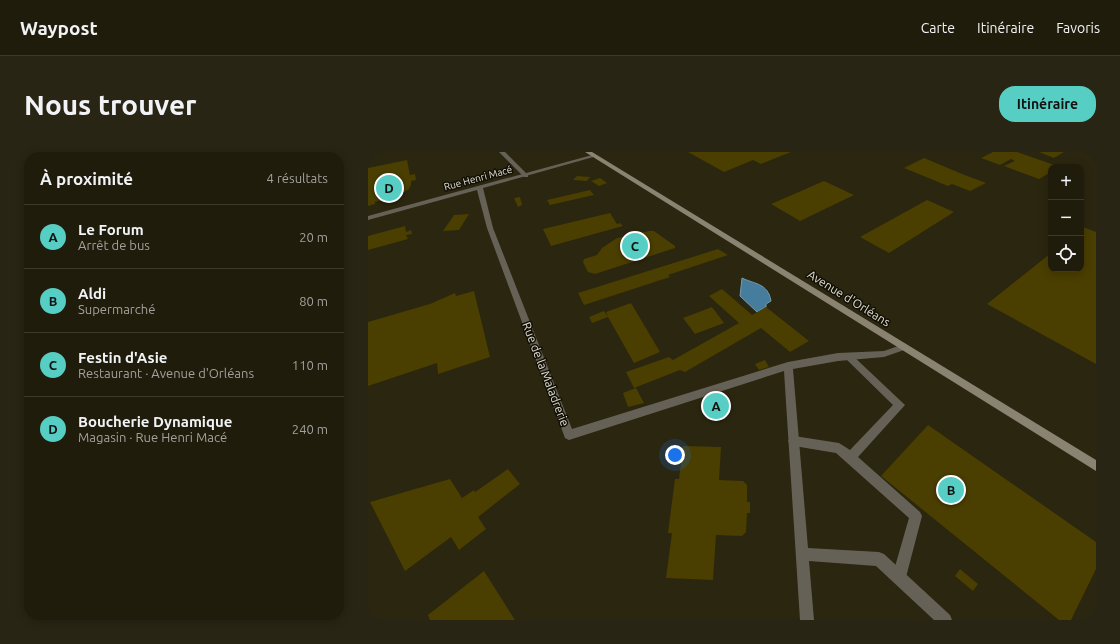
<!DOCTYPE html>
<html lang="fr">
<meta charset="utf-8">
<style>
:root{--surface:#201c0b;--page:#282514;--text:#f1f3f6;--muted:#a2a19d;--line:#3d3a2c;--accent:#56cec3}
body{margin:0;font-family:Ubuntu,sans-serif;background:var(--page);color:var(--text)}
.controls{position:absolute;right:12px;top:12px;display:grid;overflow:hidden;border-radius:8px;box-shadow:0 2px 10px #0003}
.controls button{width:36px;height:36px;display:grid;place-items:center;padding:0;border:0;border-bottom:1px solid var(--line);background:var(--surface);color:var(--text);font:20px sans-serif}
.you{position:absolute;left:307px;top:303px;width:14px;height:14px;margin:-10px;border:3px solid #fff;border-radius:50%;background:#1a73e8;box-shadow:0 0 0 6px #1a73e833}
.badge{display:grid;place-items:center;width:26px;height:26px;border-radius:50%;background:var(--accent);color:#111;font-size:13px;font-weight:700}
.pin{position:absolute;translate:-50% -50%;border:2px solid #fff;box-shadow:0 1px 4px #0006}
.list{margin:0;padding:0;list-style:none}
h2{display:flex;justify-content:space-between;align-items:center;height:52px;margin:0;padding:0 16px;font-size:17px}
h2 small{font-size:13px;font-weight:400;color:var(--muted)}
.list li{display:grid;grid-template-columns:26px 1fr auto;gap:12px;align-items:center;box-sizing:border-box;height:64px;padding:0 16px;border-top:1px solid var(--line)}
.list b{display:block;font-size:15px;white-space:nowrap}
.list p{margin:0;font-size:13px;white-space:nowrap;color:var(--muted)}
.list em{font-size:13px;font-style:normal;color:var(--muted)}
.icon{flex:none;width:22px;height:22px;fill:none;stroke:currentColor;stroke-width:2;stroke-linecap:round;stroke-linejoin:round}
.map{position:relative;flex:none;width:728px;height:468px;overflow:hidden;border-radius:16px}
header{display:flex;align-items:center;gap:24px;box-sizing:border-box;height:56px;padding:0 20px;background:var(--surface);border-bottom:1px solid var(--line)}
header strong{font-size:19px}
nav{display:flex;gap:22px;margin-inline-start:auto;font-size:14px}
.intro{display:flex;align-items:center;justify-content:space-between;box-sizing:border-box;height:96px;padding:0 24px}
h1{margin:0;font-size:28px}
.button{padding:10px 18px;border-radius:16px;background:var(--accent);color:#111;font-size:14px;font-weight:700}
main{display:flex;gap:24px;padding:0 24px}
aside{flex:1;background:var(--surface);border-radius:16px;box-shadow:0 2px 10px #0003}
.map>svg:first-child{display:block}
.water{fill:#467d9d;stroke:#759aad}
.building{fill:#4a3e00}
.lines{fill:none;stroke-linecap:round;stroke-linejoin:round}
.service{fill:#666157;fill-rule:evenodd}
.minor{fill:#666157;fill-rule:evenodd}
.secondary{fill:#8a8372;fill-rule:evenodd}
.labels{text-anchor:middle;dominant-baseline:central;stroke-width:3;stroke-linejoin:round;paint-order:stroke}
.far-street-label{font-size:10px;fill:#e2dfd1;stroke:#110f06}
.street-label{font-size:12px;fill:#e2dfd1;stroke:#110f06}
</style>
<header>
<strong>Waypost</strong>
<nav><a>Carte</a><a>Itinéraire</a><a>Favoris</a></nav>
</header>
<div class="intro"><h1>Nous trouver</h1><a class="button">Itinéraire</a></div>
<main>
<aside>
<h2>À proximité<small>4 résultats</small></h2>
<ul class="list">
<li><span class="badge">A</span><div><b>Le Forum</b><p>Arrêt de bus</p></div><em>20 m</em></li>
<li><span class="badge">B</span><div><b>Aldi</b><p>Supermarché</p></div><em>80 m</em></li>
<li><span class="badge">C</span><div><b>Festin d'Asie</b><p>Restaurant · Avenue d'Orléans</p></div><em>110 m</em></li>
<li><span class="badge">D</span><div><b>Boucherie Dynamique</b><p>Magasin · Rue Henri Macé</p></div><em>240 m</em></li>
</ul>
</aside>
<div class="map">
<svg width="728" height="468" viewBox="0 0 728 468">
<rect width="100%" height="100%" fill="#2b260f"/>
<path class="water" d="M374,126C386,132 400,131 403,149L398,152V155L389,160L372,144Z"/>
<g class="building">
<path d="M320,0H423L393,12L385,8L356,20Z"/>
<path d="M625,0H649L692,15H683V20L671,27L636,14L647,9L643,7L632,13L613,6Z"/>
<path d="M671,0H696L686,6Z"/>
<path d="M556,6L594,22L618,31L602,39L584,32L580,34L536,16Z"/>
<path d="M39,8L42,23L47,22L48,28L43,29V33L41,37L31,43L7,50V52L0,54V16Z"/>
<path d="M209,24L222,25L219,29L205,28Z"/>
<path d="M232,26L239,31L231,34L223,29Z"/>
<path d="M456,29L486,43L432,69L403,52Z"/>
<path d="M222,38L226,43L182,53L179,48Z"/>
<path d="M152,45L154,53L150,55L146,46Z"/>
<path d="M559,48L586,60L521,101L492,85Z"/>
<path d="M242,61L249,72L252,71L255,74L183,94L175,77Z"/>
<path d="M101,62L91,78L75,79L86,63Z"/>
<path d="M37,74L38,80L43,78L44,82L38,83L40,87L0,98V84Z"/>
<path d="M715,75L728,80V212L619,152L683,101V117H713V77Z"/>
<path d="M281,79H286L307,94V96L227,122L220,120L215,110L216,107L229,103L234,96L249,86Z"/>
<path d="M350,97L360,103L300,123L302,125L216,153L210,141Z"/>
<path d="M354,137L384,163L398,155L441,189L422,200L393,176L317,220L312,218L266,236L258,220L301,205L305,208L371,171L341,144Z"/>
<path d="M106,139L122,205L70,222L69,211L0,234V170L62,152L87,141L88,144Z"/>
<path d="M263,151L292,200L266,211L240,165L224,171L221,165L236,159L240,165L238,160Z"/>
<path d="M344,155L356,171L327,182L315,166Z"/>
<path d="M397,208L401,215L391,218L387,212Z"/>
<path d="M268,236L276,251L260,255L255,241Z"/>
<path d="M560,273L728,390V417L703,468H691L513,324Z"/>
<path d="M315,294L353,295L351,328L375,329L379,333V350H382V361H379L378,380L374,384L348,383L345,428L298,426L304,381H300L307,327H311Z"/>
<path d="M140,317L152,332L110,365L118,377L91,398L83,385L37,419L2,350L82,327L94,346L106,338L107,340Z"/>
<path d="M592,417L610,432L605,439L587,424Z"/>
<path d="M116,419L147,468H62L60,463Z"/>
</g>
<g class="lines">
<g class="service">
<path d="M131,0H137L160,23V25H156Z"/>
<path d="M481,201L484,203L537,253L490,305L552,360L554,364L538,425L536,430L531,432L526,430L524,425L541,366L468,301L426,294L422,292L420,289L422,286L426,284L471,291L482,298L525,253L478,207L476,205Z"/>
</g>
<path class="minor" d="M224,3L229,4L115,36L125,76L204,277L420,210L470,201L516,199L536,192L539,193L541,195L539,197L516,205L470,209L425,217L440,396L511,400L516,402L582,463L584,468H566L508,414L441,409L446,468H432L416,219L201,288L197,286L119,76L109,38L0,68V64Z"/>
<path class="secondary" d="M217,0H224L728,308V319Z"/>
</g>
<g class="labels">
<g class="far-street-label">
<text transform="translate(110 26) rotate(-15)">Rue Henri Macé</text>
</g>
<g class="street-label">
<text transform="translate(481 146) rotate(32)">Avenue d'Orléans</text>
<text transform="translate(178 222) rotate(69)">Rue de la Maladrerie</text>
</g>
</g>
</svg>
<div class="controls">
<button>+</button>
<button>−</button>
<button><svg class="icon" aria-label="locate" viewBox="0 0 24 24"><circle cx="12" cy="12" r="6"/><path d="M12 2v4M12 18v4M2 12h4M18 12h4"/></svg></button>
</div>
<div class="you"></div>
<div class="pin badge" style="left:348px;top:254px">A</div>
<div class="pin badge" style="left:583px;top:338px">B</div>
<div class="pin badge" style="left:267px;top:94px">C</div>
<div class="pin badge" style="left:21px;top:36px">D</div>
</div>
</main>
